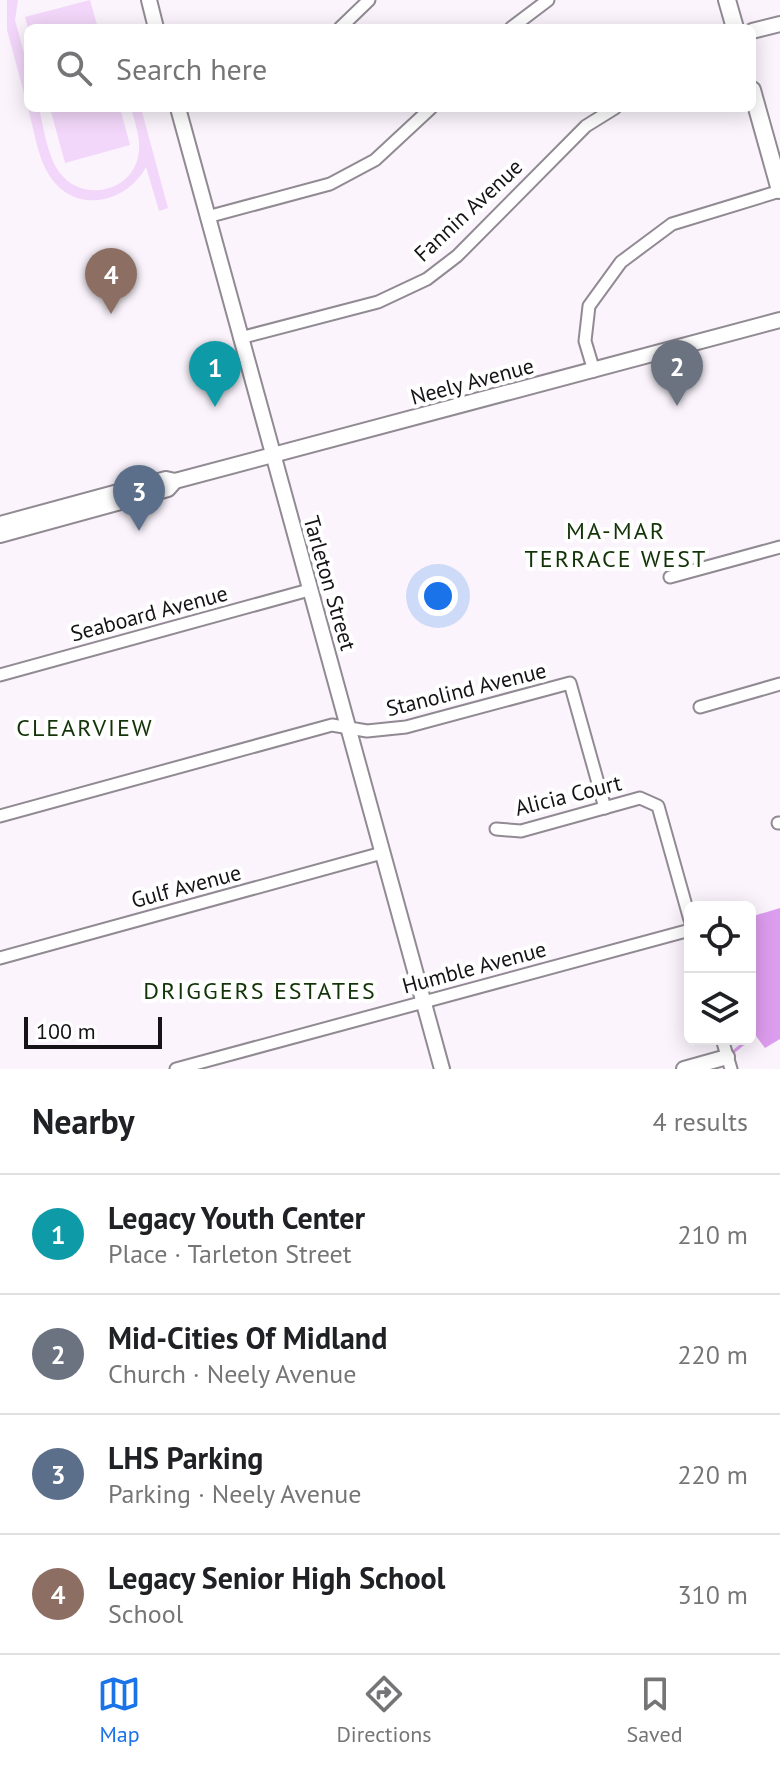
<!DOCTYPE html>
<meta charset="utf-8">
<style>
:root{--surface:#fff;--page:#f6f6f6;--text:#202124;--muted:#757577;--line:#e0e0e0;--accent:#1a73e8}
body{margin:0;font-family:"PT Sans",sans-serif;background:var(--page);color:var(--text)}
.controls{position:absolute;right:24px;bottom:24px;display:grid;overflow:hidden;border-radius:12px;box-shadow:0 4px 20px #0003}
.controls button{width:72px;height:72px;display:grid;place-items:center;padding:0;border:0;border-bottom:2px solid var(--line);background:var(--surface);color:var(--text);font:40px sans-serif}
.scale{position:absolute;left:24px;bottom:20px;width:138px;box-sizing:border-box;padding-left:8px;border:4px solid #151316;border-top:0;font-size:22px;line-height:28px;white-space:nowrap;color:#151316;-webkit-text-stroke:6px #fff;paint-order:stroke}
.you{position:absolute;left:438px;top:596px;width:28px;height:28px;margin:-20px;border:6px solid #fff;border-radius:50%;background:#1a73e8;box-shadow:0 0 0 12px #1a73e833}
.badge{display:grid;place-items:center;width:52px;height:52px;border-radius:50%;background:var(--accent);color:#fff;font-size:26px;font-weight:700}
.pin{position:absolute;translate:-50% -66px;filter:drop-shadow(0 2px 4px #0008)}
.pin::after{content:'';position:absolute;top:42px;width:28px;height:24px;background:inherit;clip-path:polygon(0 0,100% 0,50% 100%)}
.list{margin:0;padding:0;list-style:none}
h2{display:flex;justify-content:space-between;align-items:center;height:104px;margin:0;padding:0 32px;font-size:34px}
h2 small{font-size:26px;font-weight:400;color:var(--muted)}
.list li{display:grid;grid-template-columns:52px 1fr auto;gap:24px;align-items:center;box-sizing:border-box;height:120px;padding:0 32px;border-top:2px solid var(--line)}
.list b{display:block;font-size:30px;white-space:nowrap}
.list p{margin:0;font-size:26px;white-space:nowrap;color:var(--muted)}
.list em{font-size:26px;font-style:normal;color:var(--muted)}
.icon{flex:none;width:44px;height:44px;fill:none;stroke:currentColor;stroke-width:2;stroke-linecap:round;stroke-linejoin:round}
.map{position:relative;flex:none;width:780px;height:1069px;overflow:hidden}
.search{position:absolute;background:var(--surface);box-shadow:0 4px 20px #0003;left:24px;right:24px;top:24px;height:88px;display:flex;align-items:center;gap:20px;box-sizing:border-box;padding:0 28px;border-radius:12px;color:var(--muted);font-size:30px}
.sheet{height:584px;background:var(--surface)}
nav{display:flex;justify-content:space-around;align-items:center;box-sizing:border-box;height:112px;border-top:2px solid var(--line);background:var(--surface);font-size:22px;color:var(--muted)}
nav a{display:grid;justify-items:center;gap:4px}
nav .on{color:var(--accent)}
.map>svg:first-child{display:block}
.green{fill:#f3d7fa}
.water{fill:#dd9dee}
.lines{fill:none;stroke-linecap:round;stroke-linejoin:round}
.stream{stroke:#dd9dee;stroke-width:3}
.minor-casing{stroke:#918a93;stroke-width:15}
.tertiary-casing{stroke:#918a93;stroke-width:18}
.secondary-casing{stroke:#918a93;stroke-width:20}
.minor{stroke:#fff;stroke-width:11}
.tertiary{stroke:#fff;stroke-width:14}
.secondary{stroke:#fff;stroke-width:16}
.labels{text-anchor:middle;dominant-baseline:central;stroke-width:8;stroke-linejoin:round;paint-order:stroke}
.street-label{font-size:22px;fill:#151316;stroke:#fff}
.neighbourhood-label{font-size:24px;letter-spacing:2px;fill:#133408;stroke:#fff}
</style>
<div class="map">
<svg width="780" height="1069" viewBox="0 0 780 1069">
<rect width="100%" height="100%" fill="#fbf4fd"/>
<g class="green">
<path d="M7,0H18L15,20L28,68V108L7,30Z"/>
<path d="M90,0L98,28H28L25,17Z"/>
<path d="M28,108H39C44,128 47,156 60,173C82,202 130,193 138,157C142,140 135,124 131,108H141L168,208L159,211L146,167C126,204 74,215 49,175C37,156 34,129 28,108Z"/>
<path d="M50,108H120L130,145L65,163Z"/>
</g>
<path class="water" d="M780,908V1039L765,1048L750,1028V917Z"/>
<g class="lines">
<path class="stream" d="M732,1053L749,1039"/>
<defs>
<g id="minor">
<path d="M340,28L369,0"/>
<path d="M511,28L548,0"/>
<path d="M207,217L330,184L375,160L431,108"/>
<path d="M240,338L378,302L427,279L457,256L586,126L615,108"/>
<path d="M594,371L585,341L589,306L621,262L672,224L780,191"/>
<path d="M670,577L780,547"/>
<path d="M0,675L309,590"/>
<path d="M700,707L780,684"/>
<path d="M0,816L332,725L367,731L406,727L570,683L605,808"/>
<path d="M778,823H780"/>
<path d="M496,829L521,831L640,798L658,806L690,920"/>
<path d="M0,958L382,853"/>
<path d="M722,1039L731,1069"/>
<path d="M176,1069L690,930"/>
</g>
<g id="tertiary">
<path d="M149,0L156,28"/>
<path d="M752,31L780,24"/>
<path d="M178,108L442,1069"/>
<path d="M0,524L166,479L175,481L780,320"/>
<path d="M0,535L168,489L175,481"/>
<path d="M684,1069L727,1057"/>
</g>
<g id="secondary">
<path d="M727,0L735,28"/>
<path d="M752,90L780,190"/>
</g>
</defs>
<use href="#minor" class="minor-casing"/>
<use href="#tertiary" class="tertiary-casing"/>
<use href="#secondary" class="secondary-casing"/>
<use href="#minor" class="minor"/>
<use href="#tertiary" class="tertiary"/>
<use href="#secondary" class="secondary"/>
</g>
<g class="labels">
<g class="street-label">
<text transform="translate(468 210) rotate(-43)">Fannin Avenue</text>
<text transform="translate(472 381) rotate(-15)">Neely Avenue</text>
<text transform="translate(330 583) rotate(74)">Tarleton Street</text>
<text transform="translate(149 613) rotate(-15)">Seaboard Avenue</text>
<text transform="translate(466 689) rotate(-14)">Stanolind Avenue</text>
<text transform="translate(568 795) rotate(-14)">Alicia Court</text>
<text transform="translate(186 886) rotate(-15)">Gulf Avenue</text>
<text transform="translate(474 967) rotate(-15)">Humble Avenue</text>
</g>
<g class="neighbourhood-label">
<text x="616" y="530">MA-MAR<tspan x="616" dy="28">TERRACE WEST</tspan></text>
<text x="85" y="727">CLEARVIEW</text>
<text x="260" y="990">DRIGGERS ESTATES</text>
</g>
</g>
</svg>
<div class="controls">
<button><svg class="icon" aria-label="locate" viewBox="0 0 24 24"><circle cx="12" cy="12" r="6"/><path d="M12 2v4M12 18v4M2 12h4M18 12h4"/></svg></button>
<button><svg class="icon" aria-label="layers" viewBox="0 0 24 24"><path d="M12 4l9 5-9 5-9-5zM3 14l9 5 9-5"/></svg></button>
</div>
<div class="scale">100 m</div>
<div class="you"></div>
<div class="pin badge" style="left:215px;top:407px;background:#0f9aa8">1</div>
<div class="pin badge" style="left:677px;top:406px;background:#6b7280">2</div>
<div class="pin badge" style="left:139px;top:531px;background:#5c6f8a">3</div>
<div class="pin badge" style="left:111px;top:314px;background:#8d6e63">4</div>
<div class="search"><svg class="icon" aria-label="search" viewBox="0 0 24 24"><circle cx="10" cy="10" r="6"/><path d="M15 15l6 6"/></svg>Search here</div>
</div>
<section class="sheet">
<h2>Nearby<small>4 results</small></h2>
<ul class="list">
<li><span class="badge" style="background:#0f9aa8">1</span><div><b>Legacy Youth Center</b><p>Place · Tarleton Street</p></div><em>210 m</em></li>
<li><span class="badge" style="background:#6b7280">2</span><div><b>Mid-Cities Of Midland</b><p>Church · Neely Avenue</p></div><em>220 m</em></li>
<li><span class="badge" style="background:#5c6f8a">3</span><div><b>LHS Parking</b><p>Parking · Neely Avenue</p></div><em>220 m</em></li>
<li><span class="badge" style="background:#8d6e63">4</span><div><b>Legacy Senior High School</b><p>School</p></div><em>310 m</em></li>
</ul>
</section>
<nav>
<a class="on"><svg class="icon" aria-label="map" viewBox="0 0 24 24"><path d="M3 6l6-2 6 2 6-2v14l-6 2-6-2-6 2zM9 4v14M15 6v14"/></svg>Map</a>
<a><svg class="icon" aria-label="directions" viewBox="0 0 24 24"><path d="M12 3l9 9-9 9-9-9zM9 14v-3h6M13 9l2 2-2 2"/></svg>Directions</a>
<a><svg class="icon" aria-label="saved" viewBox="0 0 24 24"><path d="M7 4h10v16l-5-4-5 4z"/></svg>Saved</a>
</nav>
